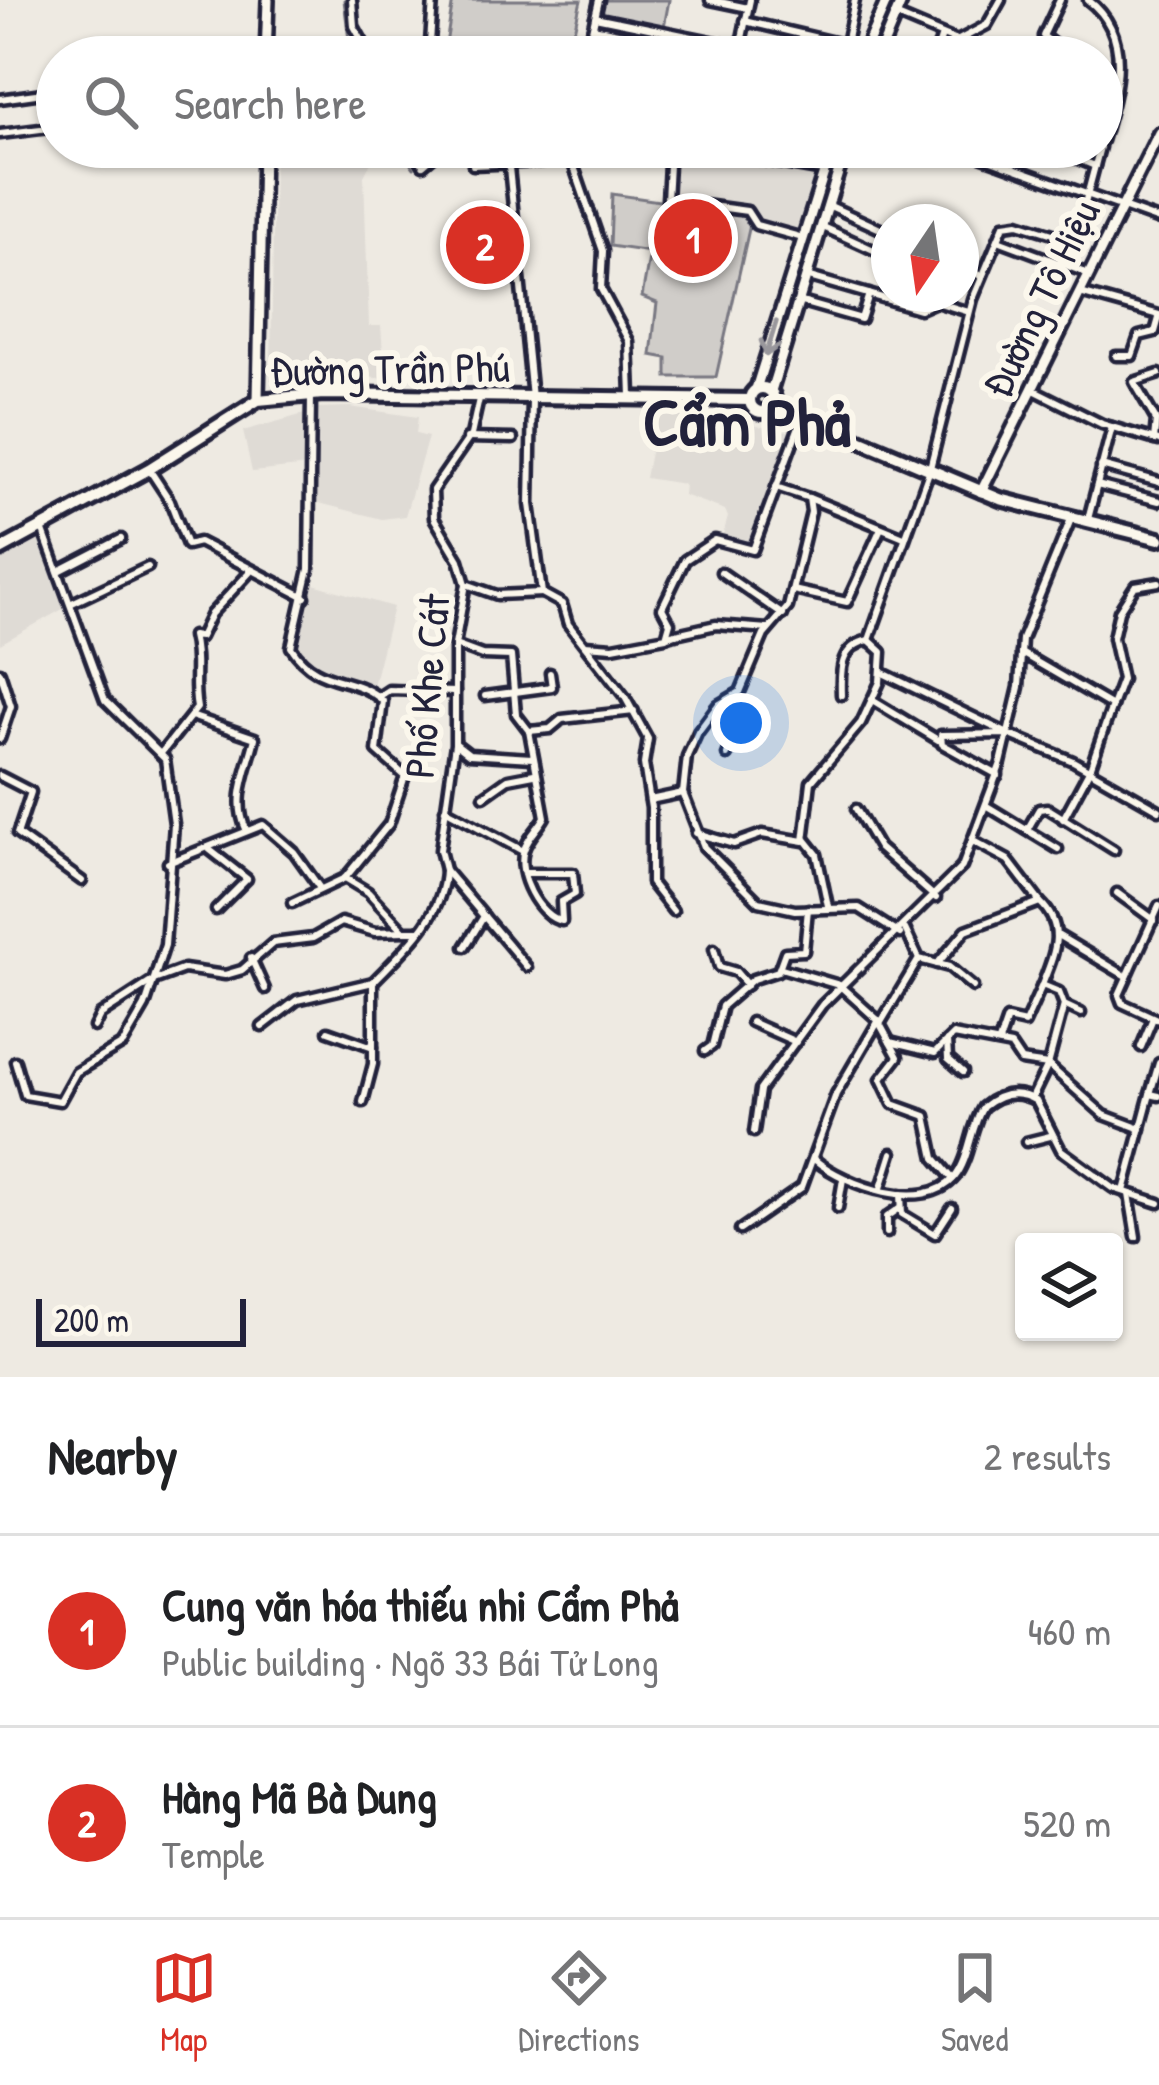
<!DOCTYPE html>
<meta charset="utf-8">
<style>
:root{--surface:#fff;--page:#f6f6f6;--text:#202124;--muted:#757577;--line:#e0e0e0;--accent:#d93025}
body{margin:0;font-family:"Patrick Hand",sans-serif;background:var(--page);color:var(--text)}
.controls{position:absolute;right:36px;bottom:36px;display:grid;overflow:hidden;border-radius:12px;box-shadow:0 3px 9px #0004}
.controls button{width:108px;height:108px;display:grid;place-items:center;padding:0;border:0;border-bottom:3px solid var(--line);background:var(--surface);color:var(--text);font:60px sans-serif}
.compass{position:absolute;left:871px;top:204px;width:108px;height:108px;border-radius:50%;background:var(--surface);box-shadow:0 3px 9px #0004;rotate:193deg}
.scale{position:absolute;left:36px;bottom:30px;width:210px;box-sizing:border-box;padding-left:12px;border:6px solid #22223b;border-top:0;font-size:33px;line-height:42px;white-space:nowrap;color:#22223b;-webkit-text-stroke:9px #fbf7ec;paint-order:stroke}
.you{position:absolute;left:741px;top:723px;width:42px;height:42px;margin:-30px;border:9px solid #fff;border-radius:50%;background:#1a73e8;box-shadow:0 0 0 18px #1a73e833}
.badge{display:grid;place-items:center;width:78px;height:78px;border-radius:50%;background:var(--accent);color:#fff;font-size:39px;font-weight:700}
.pin{position:absolute;translate:-50% -50%;border:6px solid #fff;box-shadow:0 3px 12px #0006}
.list{margin:0;padding:0;list-style:none}
h2{display:flex;justify-content:space-between;align-items:center;height:156px;margin:0;padding:0 48px;font-size:51px}
h2 small{font-size:39px;font-weight:400;color:var(--muted)}
.list li{display:grid;grid-template-columns:78px 1fr auto;gap:36px;align-items:center;box-sizing:border-box;height:192px;padding:0 48px;border-top:3px solid var(--line)}
.list b{display:block;font-size:45px;white-space:nowrap}
.list p{margin:0;font-size:39px;white-space:nowrap;color:var(--muted)}
.list em{font-size:39px;font-style:normal;color:var(--muted)}
.icon{flex:none;width:66px;height:66px;fill:none;stroke:currentColor;stroke-width:2;stroke-linecap:round;stroke-linejoin:round}
.map{position:relative;flex:none;width:1159px;height:1377px;overflow:hidden}
.search{position:absolute;background:var(--surface);box-shadow:0 3px 9px #0004;left:36px;right:36px;top:36px;height:132px;display:flex;align-items:center;gap:30px;box-sizing:border-box;padding:0 42px;border-radius:66px;color:var(--muted);font-size:45px}
.sheet{height:540px;background:var(--surface)}
nav{display:flex;justify-content:space-around;align-items:center;box-sizing:border-box;height:168px;border-top:3px solid var(--line);background:var(--surface);font-size:33px;color:var(--muted)}
nav a{display:grid;justify-items:center;gap:6px}
nav .on{color:var(--accent)}
.map>svg:first-child{display:block}
.built{fill:#dfdbd5}
.green{fill:#d0cdc9;stroke:#797882;stroke-width:3}
.lines{fill:none;stroke-linecap:round;stroke-linejoin:round}
.stream{stroke:#716f7c;stroke-width:3}
.street-casing{stroke:#22223b;stroke-width:15}
.secondary-casing{stroke:#22223b;stroke-width:18}
.primary-casing{stroke:#22223b;stroke-width:20}
.street{stroke:#fbf7ec;stroke-width:6}
.secondary{stroke:#fbf7ec;stroke-width:9}
.primary{stroke:#fbf7ec;stroke-width:10}
.oneway{stroke:#99979c}
.labels{text-anchor:middle;dominant-baseline:central;stroke-width:12;stroke-linejoin:round;paint-order:stroke}
.street-label{font-size:42px;fill:#22223b;stroke:#fbf7ec}
.town-label{font-size:66px;font-weight:bold;fill:#22223b;stroke:#fbf7ec}
</style>
<div class="map">
<svg width="1159" height="1377" viewBox="0 0 1159 1377">
<rect width="100%" height="100%" fill="#eeeae2"/>
<filter id="ink" filterUnits="userSpaceOnUse"><feTurbulence type="fractalNoise" baseFrequency=".00833" numOctaves="2"/><feDisplacementMap in="SourceGraphic" scale="24" xChannelSelector="R" yChannelSelector="G"/><feConvolveMatrix kernelMatrix="1 2 1 2 8 2 1 2 1" color-interpolation-filters="sRGB"/></filter>
<g filter="url(#ink)">
<g class="built">
<path d="M274,147H379L364,176L369,326H381L385,379L342,374L271,380Z"/>
<path d="M672,147H753L762,162L818,171L796,235L759,223L756,210L671,199Z"/>
<path d="M350,407L418,417L416,434L428,437L405,516L382,519L315,502V408Z"/>
<path d="M658,411L788,431L754,548L722,538L728,517L725,510L683,495L684,484L645,478Z"/>
<path d="M308,413V466L252,472L243,431Z"/>
<path d="M42,535L70,605L0,644V558Z"/>
<path d="M310,583L393,607L372,690L319,674L305,662L297,647Z"/>
</g>
<g class="green">
<path d="M453,0H581L568,57H444Z"/>
<path d="M604,0H669L664,27L601,14Z"/>
<path d="M612,194L748,214L751,220L716,377H667V358L651,355L657,303L642,297L650,252L610,246Z"/>
</g>
<g class="lines">
<g class="stream">
<path d="M344,0L349,40L358,57"/>
<path d="M399,147L414,168"/>
</g>
<defs>
<g id="street">
<path d="M352,0L354,26L371,57"/>
<path d="M710,0L748,8"/>
<path d="M1060,0L1043,36L1070,57"/>
<path d="M1088,0C1135,36 1116,93 1102,141"/>
<path d="M895,15L957,41L987,25L1001,0"/>
<path d="M595,17L790,57"/>
<path d="M745,21L864,49"/>
<path d="M593,28L737,57"/>
<path d="M846,44L855,0"/>
<path d="M740,48L750,0"/>
<path d="M881,50L900,57"/>
<path d="M429,57L433,0"/>
<path d="M586,57L599,0"/>
<path d="M650,57L658,38"/>
<path d="M935,57L941,38"/>
<path d="M0,99L57,91"/>
<path d="M0,134L57,127"/>
<path d="M412,147L423,165L444,147"/>
<path d="M507,147L532,398L530,504L542,593L562,604L568,624L625,697L648,739L644,764L651,808V883L673,911"/>
<path d="M670,147L667,200L747,211L756,225L803,238"/>
<path d="M955,147L1159,220"/>
<path d="M1049,147L1095,166"/>
<path d="M756,159L824,171"/>
<path d="M536,161L554,153L572,161L603,251L601,289L629,341L631,396"/>
<path d="M473,165L542,162"/>
<path d="M828,205L889,233"/>
<path d="M821,226L889,257"/>
<path d="M998,240L1089,274"/>
<path d="M961,266L982,276"/>
<path d="M806,276L920,309L936,302L969,312"/>
<path d="M1080,293L1159,315"/>
<path d="M798,301L861,319L869,294"/>
<path d="M1116,356H1132L1139,336L1155,332L1159,318"/>
<path d="M1032,389L1102,424L1159,441"/>
<path d="M311,396L309,569L291,647C318,689 353,673 383,701L377,751L405,776L389,824L345,878L368,892L404,931H419"/>
<path d="M479,399L471,435L433,490L434,518L459,560L466,584L455,645V744L440,850L445,870L527,967"/>
<path d="M467,438L513,439"/>
<path d="M1154,440L1156,420L1134,382L1159,374"/>
<path d="M1101,466L1159,482"/>
<path d="M930,468L973,299L1004,225L1018,223L1075,241L1100,147"/>
<path d="M149,469L170,501L187,545L199,542L305,597"/>
<path d="M1097,485L1159,501"/>
<path d="M776,487L809,498L811,512L788,607L764,635L740,692L718,705L698,732L687,756L683,793L704,847L759,902L795,910L859,908L900,934"/>
<path d="M809,498L904,537"/>
<path d="M1088,519L1112,427"/>
<path d="M61,570L121,539"/>
<path d="M721,572L783,615"/>
<path d="M466,584L497,595L542,593"/>
<path d="M793,590L847,602L881,528"/>
<path d="M72,603L148,567"/>
<path d="M667,636L716,625L768,629"/>
<path d="M869,640L929,472"/>
<path d="M455,645L482,655L511,656L516,714L529,731"/>
<path d="M585,645L613,647L666,637L670,623L662,608L685,560L715,540L753,550L802,418"/>
<path d="M1021,653L1112,706L1122,679L1113,638L1119,611L1135,586L1159,582"/>
<path d="M0,672L11,706L0,739"/>
<path d="M883,673L1006,733"/>
<path d="M841,695C840,670 840,646 869,640"/>
<path d="M380,696L389,690L455,692"/>
<path d="M485,696L552,687L550,673"/>
<path d="M872,700L938,740"/>
<path d="M715,709L740,720L727,755"/>
<path d="M191,716L255,738C248,769 232,799 246,829"/>
<path d="M456,744L469,754L532,758"/>
<path d="M162,752L197,708C192,683 199,661 192,636L200,637L211,614L251,571"/>
<path d="M998,775L942,744L941,735L1008,734L1073,761L1159,810"/>
<path d="M0,776L31,792L17,834L82,881"/>
<path d="M484,796L508,779L534,774"/>
<path d="M650,800L683,793"/>
<path d="M987,806L1058,849"/>
<path d="M445,809L523,851"/>
<path d="M856,809L879,848L936,898"/>
<path d="M1063,819L1090,769L1112,706"/>
<path d="M1027,830L1039,809L1047,808L1114,850"/>
<path d="M696,833L734,844L762,834L804,841L811,782L861,723L880,682L882,652L869,640"/>
<path d="M805,839L817,854L828,906"/>
<path d="M973,841L1008,860L1040,902"/>
<path d="M210,850L247,879L216,910"/>
<path d="M168,863L263,825L294,852L319,887"/>
<path d="M525,873H573L575,894L561,902L562,921C538,917 516,873 524,850C528,837 539,828 545,817L529,731L550,729L562,719L634,711"/>
<path d="M1117,893L1154,920"/>
<path d="M292,903L345,878"/>
<path d="M1159,906L1119,995L1122,1003L1159,1020"/>
<path d="M905,929L919,959L949,967L973,987"/>
<path d="M1059,936L1126,976"/>
<path d="M465,947L484,916"/>
<path d="M714,949L719,967L736,972L747,985"/>
<path d="M251,958L265,989"/>
<path d="M919,959L880,1024L898,1057L881,1079L893,1104L926,1116L935,1158L953,1179"/>
<path d="M937,964L966,930L1040,902C1067,928 1054,954 1042,985"/>
<path d="M781,968L839,985L879,1021"/>
<path d="M751,1022L796,1042"/>
<path d="M94,1027L100,1015L154,980L184,969L225,975L242,970L273,943L313,938L341,922L375,932L404,931"/>
<path d="M262,1027L297,1000L373,982"/>
<path d="M328,1031L373,1047"/>
<path d="M947,1041L948,1059L963,1072"/>
<path d="M890,1042L935,1053L953,1035L1011,1046L1021,1061L1048,1065L1064,1005"/>
<path d="M999,1042L1007,1019L1025,1023L1042,985L1059,992L1064,1005L1081,1013"/>
<path d="M1141,1047L1153,1018"/>
<path d="M705,1051L712,1046L722,1006L753,979L778,971L785,952L804,951L808,909"/>
<path d="M15,1061L25,1095L60,1101L76,1072L123,1044L145,1006L165,945L174,824L165,759L105,700L42,528"/>
<path d="M1159,1063L1150,1094L1159,1096"/>
<path d="M1032,1098L1048,1065L1104,1115L1141,1129"/>
<path d="M363,1102L373,1064V982C403,951 444,916 445,870"/>
<path d="M754,1132L760,1090L822,1005L962,867L1001,763L1019,687L1022,639L1071,519"/>
<path d="M1026,1142L1050,1136"/>
<path d="M815,1160C845,1185 924,1214 955,1177C970,1158 970,1128 983,1107C1000,1093 1018,1090 1036,1101L1061,1150L1113,1188L1159,1203"/>
<path d="M881,1188L892,1153"/>
<path d="M1124,1191L1150,1094"/>
<path d="M901,1194L902,1214L935,1234L952,1208"/>
<path d="M1129,1194L1136,1237"/>
<path d="M838,1208L843,1179"/>
<path d="M740,1230L802,1187L836,1094L879,1020"/>
<path d="M887,1233V1217L900,1208"/>
</g>
<g id="secondary">
<path d="M266,57L268,0"/>
<path d="M862,57L887,0"/>
<path d="M878,57L902,0"/>
<path d="M756,389L832,147"/>
<path d="M771,391L846,147"/>
<path d="M258,400L263,147"/>
<path d="M981,492L1159,133"/>
</g>
<g id="primary">
<circle cx="762" cy="400" r="12"/>
<path d="M774,404L1000,499L1159,539"/>
<path d="M0,550L149,469L258,400L323,394L750,400"/>
</g>
</defs>
<use href="#street" class="street-casing"/>
<use href="#secondary" class="secondary-casing"/>
<use href="#primary" class="primary-casing"/>
<use href="#street" class="street"/>
<use href="#secondary" class="secondary"/>
<use href="#primary" class="primary"/>
</g>
<defs><path id="oneway-shaft" d="M-6 0H5M1.5-3L5.5 0L1.5 3" fill="none" stroke-width="1.6" stroke-linecap="round" stroke-linejoin="round" transform="scale(3)"/></defs>
<use class="oneway" href="#oneway-shaft" transform="translate(771 339) rotate(107)"/>
</g>
<g class="labels">
<g class="street-label">
<text transform="translate(1040 298) rotate(-64)">Đường Tô Hiệu</text>
<text transform="translate(390 368) rotate(-1)">Đường Trần Phú</text>
<text transform="translate(426 686) rotate(-85)">Phố Khe Cát</text>
</g>
<g class="town-label">
<text x="747" y="421">Cẩm Phả</text>
</g>
</g>
</svg>
<div class="controls">
<button><svg class="icon" aria-label="layers" viewBox="0 0 24 24"><path d="M12 4l9 5-9 5-9-5zM3 14l9 5 9-5"/></svg></button>
</div>
<svg class="compass" viewBox="-18 -18 36 36"><path d="M0-13l5 13h-10z" fill="#e53935"/><path d="M0 13l5-13h-10z" fill="#757577"/></svg>
<div class="scale">200 m</div>
<div class="you"></div>
<div class="pin badge" style="left:693px;top:238px">1</div>
<div class="pin badge" style="left:485px;top:245px">2</div>
<div class="search"><svg class="icon" aria-label="search" viewBox="0 0 24 24"><circle cx="10" cy="10" r="6"/><path d="M15 15l6 6"/></svg>Search here</div>
</div>
<section class="sheet">
<h2>Nearby<small>2 results</small></h2>
<ul class="list">
<li><span class="badge">1</span><div><b>Cung văn hóa thiếu nhi Cẩm Phả</b><p>Public building · Ngõ 33 Bái Tử Long</p></div><em>460 m</em></li>
<li><span class="badge">2</span><div><b>Hàng Mã Bà Dung</b><p>Temple</p></div><em>520 m</em></li>
</ul>
</section>
<nav>
<a class="on"><svg class="icon" aria-label="map" viewBox="0 0 24 24"><path d="M3 6l6-2 6 2 6-2v14l-6 2-6-2-6 2zM9 4v14M15 6v14"/></svg>Map</a>
<a><svg class="icon" aria-label="directions" viewBox="0 0 24 24"><path d="M12 3l9 9-9 9-9-9zM9 14v-3h6M13 9l2 2-2 2"/></svg>Directions</a>
<a><svg class="icon" aria-label="saved" viewBox="0 0 24 24"><path d="M7 4h10v16l-5-4-5 4z"/></svg>Saved</a>
</nav>
